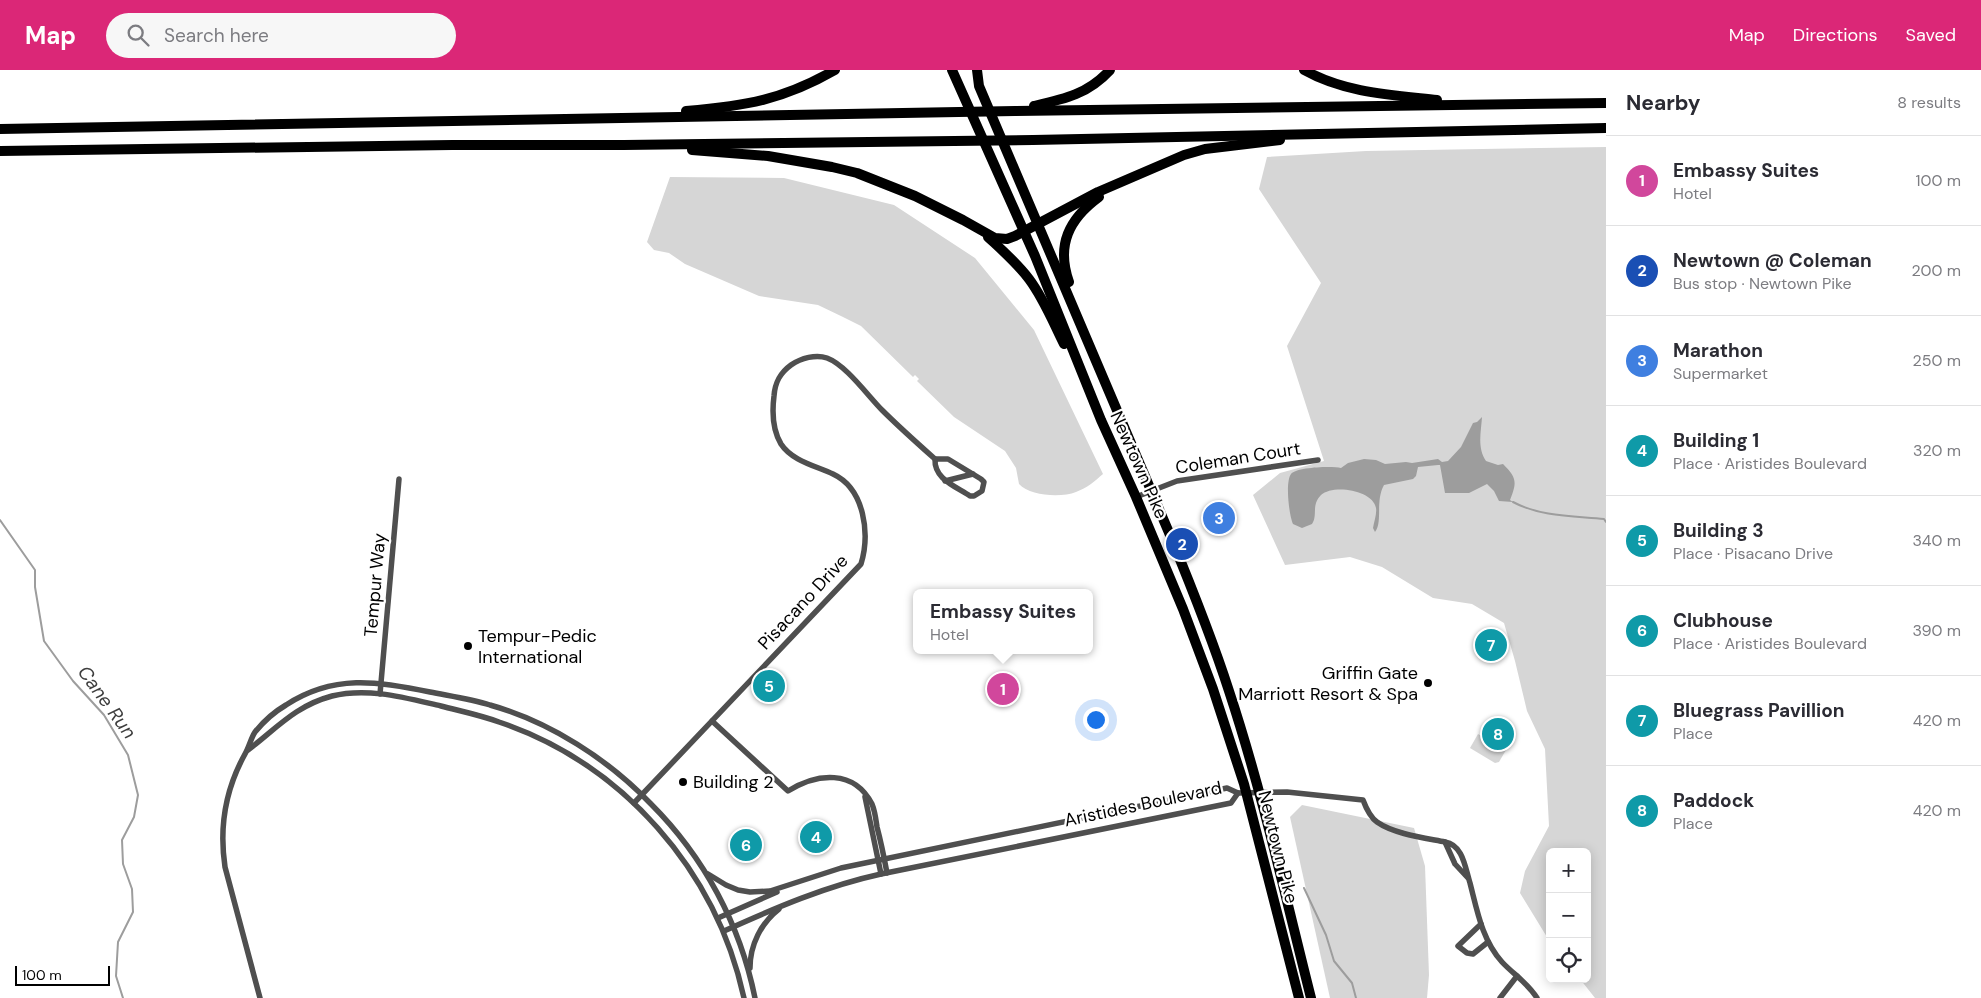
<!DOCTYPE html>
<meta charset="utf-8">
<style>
:root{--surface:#fff;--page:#f7f7f7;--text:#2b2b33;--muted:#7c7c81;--line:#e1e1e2;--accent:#db2777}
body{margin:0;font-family:"DM Sans",sans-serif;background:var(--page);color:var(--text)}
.controls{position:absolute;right:15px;bottom:15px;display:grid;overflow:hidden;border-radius:8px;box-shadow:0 2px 12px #0003}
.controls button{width:45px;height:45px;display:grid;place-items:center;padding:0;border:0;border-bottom:1px solid var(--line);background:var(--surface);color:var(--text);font:25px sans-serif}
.scale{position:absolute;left:15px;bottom:12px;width:95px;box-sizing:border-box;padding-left:5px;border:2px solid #000;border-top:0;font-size:14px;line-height:18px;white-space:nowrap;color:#000;-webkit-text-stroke:4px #fff;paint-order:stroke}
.you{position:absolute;left:1095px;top:649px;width:18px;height:18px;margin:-12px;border:4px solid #fff;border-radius:50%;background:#1a73e8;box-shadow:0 0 0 8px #1a73e833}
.badge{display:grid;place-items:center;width:32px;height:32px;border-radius:50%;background:var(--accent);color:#fff;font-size:16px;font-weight:700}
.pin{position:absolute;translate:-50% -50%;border:2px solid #fff;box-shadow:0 1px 5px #0006}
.popup{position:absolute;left:913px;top:519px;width:180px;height:65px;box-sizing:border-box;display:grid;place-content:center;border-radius:8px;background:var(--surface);filter:drop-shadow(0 1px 4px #0005);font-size:16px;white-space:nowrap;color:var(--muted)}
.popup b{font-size:19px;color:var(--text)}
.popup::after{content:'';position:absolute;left:50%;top:100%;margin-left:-10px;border:10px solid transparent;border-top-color:var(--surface)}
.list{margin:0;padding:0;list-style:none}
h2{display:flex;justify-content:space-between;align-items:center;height:65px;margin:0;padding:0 20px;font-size:21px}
h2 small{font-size:16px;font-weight:400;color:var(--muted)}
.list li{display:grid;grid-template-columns:32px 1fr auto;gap:15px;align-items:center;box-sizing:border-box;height:90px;padding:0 20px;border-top:1px solid var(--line)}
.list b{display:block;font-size:19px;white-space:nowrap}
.list p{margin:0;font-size:16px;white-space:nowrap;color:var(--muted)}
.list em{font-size:16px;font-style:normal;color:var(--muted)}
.icon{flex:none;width:28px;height:28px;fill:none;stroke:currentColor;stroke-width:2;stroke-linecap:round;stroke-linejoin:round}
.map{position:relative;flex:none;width:1606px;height:928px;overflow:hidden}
header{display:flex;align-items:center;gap:30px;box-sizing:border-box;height:70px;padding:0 25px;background:var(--accent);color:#fff}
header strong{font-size:24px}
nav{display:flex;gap:28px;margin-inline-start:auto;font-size:18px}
.search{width:350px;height:45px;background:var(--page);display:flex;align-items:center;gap:12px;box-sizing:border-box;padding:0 18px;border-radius:28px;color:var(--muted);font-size:19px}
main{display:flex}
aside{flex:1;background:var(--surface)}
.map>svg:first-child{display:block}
.green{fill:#d6d6d6}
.water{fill:#9d9d9d}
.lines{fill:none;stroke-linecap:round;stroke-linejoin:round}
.stream{stroke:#9d9d9d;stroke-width:2}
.street{stroke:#4f4f4f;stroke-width:5.5}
.highway{stroke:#000;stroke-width:10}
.poi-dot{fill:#000;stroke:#fff;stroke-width:2}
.labels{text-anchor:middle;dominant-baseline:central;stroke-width:4.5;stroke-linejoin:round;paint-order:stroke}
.street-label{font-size:18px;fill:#000;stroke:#fff}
.poi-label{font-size:18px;fill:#000;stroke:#fff;text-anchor:start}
.water-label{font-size:19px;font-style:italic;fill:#3e3e3e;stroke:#fff}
</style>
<header>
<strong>Map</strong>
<div class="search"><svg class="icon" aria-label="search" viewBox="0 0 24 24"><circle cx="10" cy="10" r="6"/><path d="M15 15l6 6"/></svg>Search here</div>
<nav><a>Map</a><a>Directions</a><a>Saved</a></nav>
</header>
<main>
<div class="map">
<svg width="1606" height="928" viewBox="0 0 1606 928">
<rect width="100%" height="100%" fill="#fff"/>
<g class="green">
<path d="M1606,77V928H1595L1580,909H1587V782H1550V872L1520,823L1525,801L1549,756L1545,679L1527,641L1515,591L1504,553L1472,534L1433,528L1382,497L1350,487L1285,495L1253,425L1280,403L1324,391L1287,276L1321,213L1259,119L1267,87L1366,81Z"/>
<path d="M670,107L784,108L894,135L975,188L1034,260L1103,404C1095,411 1087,418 1076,422C1061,428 1030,426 1019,414L1016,398L1005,381L954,347L917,311L919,309L915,305L913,307L861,256L843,247L818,235L759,226L685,194L669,183L654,180L647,172Z"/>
<path d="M1478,664L1506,680L1499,692L1495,693L1470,678Z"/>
<path d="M1302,735L1414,758L1425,796L1429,905L1427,928H1330L1290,747Z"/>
</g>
<path class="water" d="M1482,347C1481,362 1477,378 1486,391L1498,395L1503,394C1517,408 1517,412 1510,430L1513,432L1499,431L1494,421L1487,414L1469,423H1445L1440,395H1438L1418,397L1416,406L1413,409L1384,415C1375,431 1383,452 1375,462L1373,458C1374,452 1377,444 1376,438C1373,420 1333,414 1321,425C1311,435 1318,445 1312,454L1302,458L1293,454C1289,445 1285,412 1291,404C1297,397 1332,396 1341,398L1348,393L1364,389L1376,390L1385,394L1406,392L1412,393L1438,389L1442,392L1448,391L1461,377L1473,353L1477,352Z"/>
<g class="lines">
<g class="stream">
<path d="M1513,432C1541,447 1574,446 1604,449L1606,452"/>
<path d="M0,450L35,500V517L44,571L73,611L104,645L128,685L138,725L134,747L122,770L123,794L132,819L133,842L118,872L116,906L123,928"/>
<path d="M1304,818L1326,865L1334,891L1352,913L1356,928"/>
</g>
<g class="street">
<path d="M935,389H948L981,409L984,412L982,421L974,426H970C955,416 934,409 935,389Z"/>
<path d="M945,411L973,404"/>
<path d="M1136,427L1177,411L1318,390"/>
<path d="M380,624L399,409"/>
<path d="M712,651L788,721C817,703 854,699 872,734C875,741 876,750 877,757C881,772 884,787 887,803"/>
<path d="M248,680C277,658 295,636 332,626C368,617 406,628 441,636C460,641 480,645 499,652C623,694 716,800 744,928"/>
<path d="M865,727L881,804"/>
<path d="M634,733L861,494C870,464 865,419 833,404C816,396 792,391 781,374C772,359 772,342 774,326C775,312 780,303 791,295C801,288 816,284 827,288C846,295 868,326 882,340C899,357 917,373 935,389"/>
<path d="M708,804L726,815L738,820L750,822L770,821L841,798L1227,718L1238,723L1287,722L1363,730C1366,738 1370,747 1377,752C1394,764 1425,768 1445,772"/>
<path d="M1468,808L1455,794L1445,772C1463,775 1465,797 1470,813C1477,840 1482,870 1502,892C1513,904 1528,913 1537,928"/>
<path d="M718,848L777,822"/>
<path d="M1481,854L1458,876L1467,883L1473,884L1488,872"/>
<path d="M724,861C775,838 826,816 881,804L1231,733L1238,723"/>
<path d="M750,898C750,875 761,853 779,839"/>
<path d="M260,928L225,797C219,757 225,720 245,684C249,677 251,668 255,662C264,651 274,642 286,635C333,604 378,611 430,622C450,626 471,629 490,635C550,652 608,689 651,734C704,787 740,854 755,928"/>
<path d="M1500,928L1517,906"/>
</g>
<g class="highway">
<path d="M952,0L1035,186L1101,350L1136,427L1183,539L1213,619L1244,714L1299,928"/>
<path d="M977,0L979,16L1170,465C1191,516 1212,568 1229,621C1262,721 1285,825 1311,928"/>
<path d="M1304,0C1345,23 1391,25 1437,30"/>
<path d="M1034,36C1065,29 1088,24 1110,0"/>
<path d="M686,41C745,36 783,30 835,0"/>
<path d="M0,59L1015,41L1606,33"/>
<path d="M692,80L768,86L832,97L857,103L915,126L963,150L995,168L1007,169L1015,166L1098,122L1184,85L1205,79L1280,70"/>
<path d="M0,81L452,75H624L1033,70L1606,58"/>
<path d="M988,167C1002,180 1017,193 1029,209C1044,229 1053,252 1064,274"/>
<path d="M1069,212C1056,175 1069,149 1099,127"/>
</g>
</g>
<g class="poi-dot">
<circle cx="468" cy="576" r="5"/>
<circle cx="1428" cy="613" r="5"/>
<circle cx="683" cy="712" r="5"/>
</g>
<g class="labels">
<g class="street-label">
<text transform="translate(1238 388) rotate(-9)">Coleman Court</text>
<text transform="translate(1139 395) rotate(66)">Newtown Pike</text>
<text transform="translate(375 515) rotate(-85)">Tempur Way</text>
<text transform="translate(803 532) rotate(-47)">Pisacano Drive</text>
<text transform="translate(1143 734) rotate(-12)">Aristides Boulevard</text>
<text transform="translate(1278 777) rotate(76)">Newtown Pike</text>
</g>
<g class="poi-label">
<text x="478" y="566">Tempur-Pedic<tspan x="478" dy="21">International</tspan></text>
<text x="1418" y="603" text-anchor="end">Griffin Gate<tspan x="1418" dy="21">Marriott Resort &amp; Spa</tspan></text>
<text x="693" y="712">Building 2</text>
</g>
<g class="water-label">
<text transform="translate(107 632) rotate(54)">Cane Run</text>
</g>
</g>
</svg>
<div class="controls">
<button>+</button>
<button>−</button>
<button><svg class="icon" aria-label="locate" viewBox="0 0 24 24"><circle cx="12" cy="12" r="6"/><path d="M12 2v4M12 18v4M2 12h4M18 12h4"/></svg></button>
</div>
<div class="scale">100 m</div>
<div class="you"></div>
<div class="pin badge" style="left:1003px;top:619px;background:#d1479c">1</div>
<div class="popup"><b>Embassy Suites</b>Hotel</div>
<div class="pin badge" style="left:1182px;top:474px;background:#1a4fb4">2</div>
<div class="pin badge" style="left:1219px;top:448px;background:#3f7fe0">3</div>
<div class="pin badge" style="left:816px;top:767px;background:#0f9aa8">4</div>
<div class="pin badge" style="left:769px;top:616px;background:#0f9aa8">5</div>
<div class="pin badge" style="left:746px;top:775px;background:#0f9aa8">6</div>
<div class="pin badge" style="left:1491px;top:575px;background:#0f9aa8">7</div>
<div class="pin badge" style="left:1498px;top:664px;background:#0f9aa8">8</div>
</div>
<aside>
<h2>Nearby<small>8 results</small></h2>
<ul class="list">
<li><span class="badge" style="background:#d1479c">1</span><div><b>Embassy Suites</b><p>Hotel</p></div><em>100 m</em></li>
<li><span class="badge" style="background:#1a4fb4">2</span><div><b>Newtown @ Coleman</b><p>Bus stop · Newtown Pike</p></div><em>200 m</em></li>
<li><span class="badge" style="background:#3f7fe0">3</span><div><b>Marathon</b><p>Supermarket</p></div><em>250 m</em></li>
<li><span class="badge" style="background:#0f9aa8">4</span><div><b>Building 1</b><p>Place · Aristides Boulevard</p></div><em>320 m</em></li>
<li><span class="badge" style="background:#0f9aa8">5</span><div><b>Building 3</b><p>Place · Pisacano Drive</p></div><em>340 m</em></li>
<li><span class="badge" style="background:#0f9aa8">6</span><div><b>Clubhouse</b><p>Place · Aristides Boulevard</p></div><em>390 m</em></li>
<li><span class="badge" style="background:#0f9aa8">7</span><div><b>Bluegrass Pavillion</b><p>Place</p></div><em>420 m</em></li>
<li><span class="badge" style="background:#0f9aa8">8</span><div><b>Paddock</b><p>Place</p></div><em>420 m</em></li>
</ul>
</aside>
</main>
